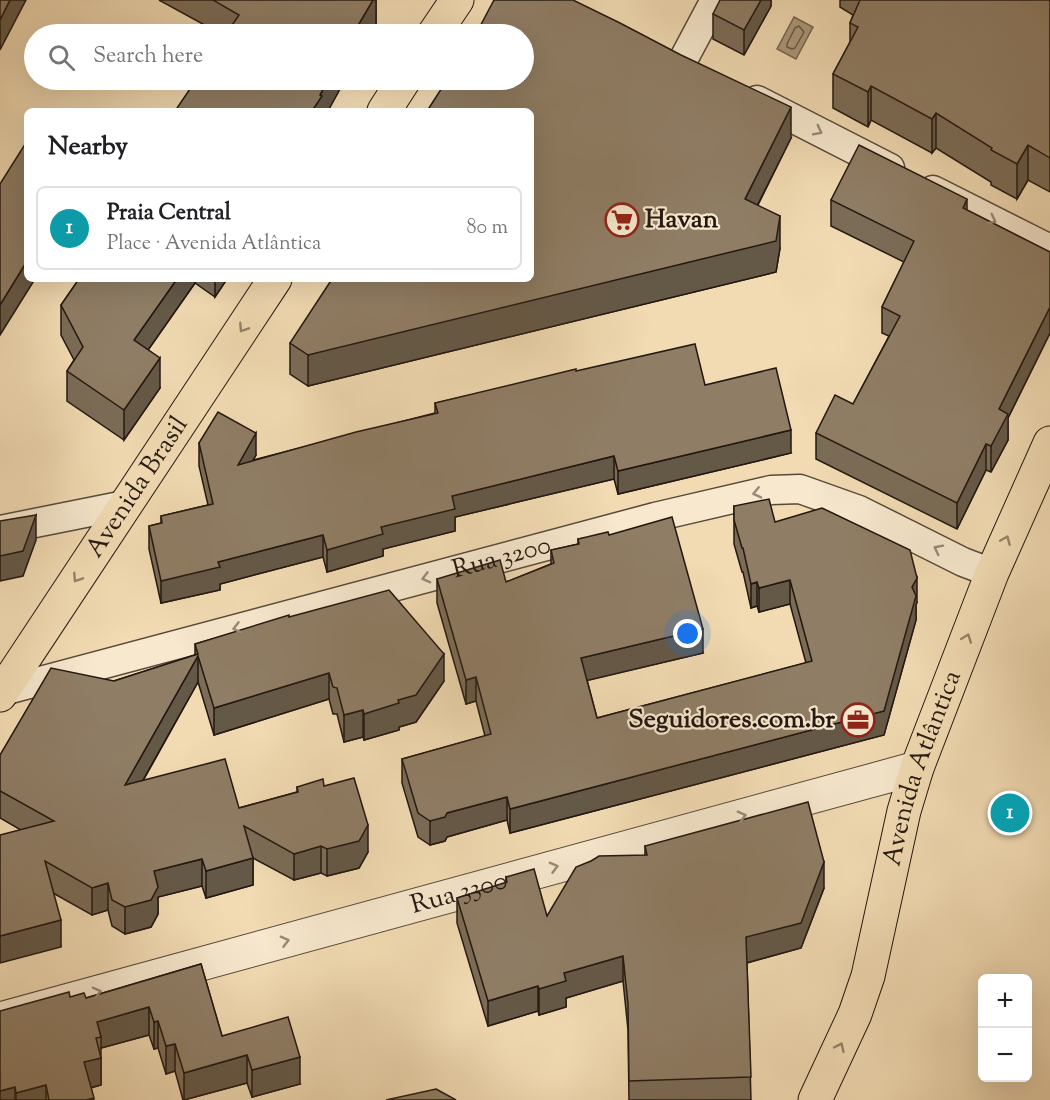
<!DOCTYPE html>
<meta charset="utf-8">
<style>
:root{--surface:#fff;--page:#f6f6f6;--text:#202124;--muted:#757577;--line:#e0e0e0;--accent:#8f2418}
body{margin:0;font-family:"Sorts Mill Goudy",serif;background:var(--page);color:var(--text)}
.controls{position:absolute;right:18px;bottom:18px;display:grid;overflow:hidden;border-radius:9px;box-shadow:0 6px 24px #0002}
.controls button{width:54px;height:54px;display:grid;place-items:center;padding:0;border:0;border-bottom:2px solid var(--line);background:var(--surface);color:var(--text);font:30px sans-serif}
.you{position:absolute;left:688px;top:634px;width:21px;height:21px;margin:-15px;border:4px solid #fff;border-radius:50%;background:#1a73e8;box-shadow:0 0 0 9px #1a73e833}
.badge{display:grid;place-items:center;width:39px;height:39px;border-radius:50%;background:var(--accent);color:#fff;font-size:20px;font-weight:700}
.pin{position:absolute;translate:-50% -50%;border:3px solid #fff;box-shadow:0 2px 6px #0006}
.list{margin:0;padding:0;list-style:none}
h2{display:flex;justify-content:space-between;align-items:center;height:78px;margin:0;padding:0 24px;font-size:26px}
h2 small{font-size:20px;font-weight:400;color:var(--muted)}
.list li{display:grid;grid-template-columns:39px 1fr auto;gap:18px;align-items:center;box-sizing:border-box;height:84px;margin:0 12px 12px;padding:0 12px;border:2px solid var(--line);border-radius:9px}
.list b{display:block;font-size:22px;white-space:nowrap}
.list p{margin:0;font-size:20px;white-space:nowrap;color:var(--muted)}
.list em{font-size:20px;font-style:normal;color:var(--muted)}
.icon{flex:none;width:33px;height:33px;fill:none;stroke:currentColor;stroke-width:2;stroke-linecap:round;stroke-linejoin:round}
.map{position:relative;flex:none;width:1050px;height:1100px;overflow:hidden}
.search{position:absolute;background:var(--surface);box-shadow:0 6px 24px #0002;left:24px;top:24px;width:510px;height:66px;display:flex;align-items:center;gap:15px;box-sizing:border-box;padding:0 21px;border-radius:33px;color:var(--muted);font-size:22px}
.panel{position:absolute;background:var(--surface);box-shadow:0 6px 24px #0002;left:24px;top:108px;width:510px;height:174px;border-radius:9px}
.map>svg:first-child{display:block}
.water{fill:#ac997c;stroke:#756551;stroke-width:1.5}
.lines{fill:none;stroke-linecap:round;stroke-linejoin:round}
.shore{stroke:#685846;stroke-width:1.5}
.minor-casing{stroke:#57493a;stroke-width:31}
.tertiary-casing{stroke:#57493a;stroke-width:35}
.primary-casing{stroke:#231811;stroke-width:35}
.minor{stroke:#f7e8ce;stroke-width:28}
.tertiary{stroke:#f7e8ce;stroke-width:33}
.primary{stroke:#f2dbb3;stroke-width:33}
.wall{fill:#7b6c57;stroke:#231811;stroke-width:1.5}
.shaded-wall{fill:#645847;stroke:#231811;stroke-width:1.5}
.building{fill:#8f7d65;stroke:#231811;stroke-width:1.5}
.oneway{stroke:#988a79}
.oneway2{stroke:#95836a}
.labels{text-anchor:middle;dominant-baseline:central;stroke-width:4.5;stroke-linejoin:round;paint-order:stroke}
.poi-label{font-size:26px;font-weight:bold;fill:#231811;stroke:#f7e8ce;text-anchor:start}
.street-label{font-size:26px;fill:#231811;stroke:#f7e8ce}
</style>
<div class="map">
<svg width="1050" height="1100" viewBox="0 0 1050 1100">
<rect width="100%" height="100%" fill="#f2dbb3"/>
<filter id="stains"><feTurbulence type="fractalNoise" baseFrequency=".00333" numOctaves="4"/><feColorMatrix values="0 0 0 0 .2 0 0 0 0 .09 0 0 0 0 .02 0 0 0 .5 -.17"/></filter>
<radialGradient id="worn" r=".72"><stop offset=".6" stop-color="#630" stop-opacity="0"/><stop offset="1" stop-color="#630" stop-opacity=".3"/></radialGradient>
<path class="water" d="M794,17L813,27L796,59L777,49Z"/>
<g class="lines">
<path class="shore" d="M799,26L804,32L795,48L792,49L787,47V44L795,28Z"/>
<defs>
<g id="minor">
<path d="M682,62L715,0"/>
<path d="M757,100L890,168"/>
<path d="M933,190L1050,249"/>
<path d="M0,530L125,505"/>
<path id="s1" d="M3,691L655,517L771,490L800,489L859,510L963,562L992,573"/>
</g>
<g id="tertiary">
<path id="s2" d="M0,1019L917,768"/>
</g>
<g id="primary">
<path d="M434,34L457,0"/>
<path d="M384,111L404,80"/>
<path id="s3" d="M0,695L275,279"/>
<path id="s4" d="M815,1100L855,1014L868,976L904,811L917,768L992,573L1050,443"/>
</g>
</defs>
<use href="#minor" class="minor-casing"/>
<use href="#tertiary" class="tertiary-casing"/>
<use href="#primary" class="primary-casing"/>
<use href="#minor" class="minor"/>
<use href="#tertiary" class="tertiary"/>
<use href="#primary" class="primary"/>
</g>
<g class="wall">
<path d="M159,0H376V24L370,34H221Z"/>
<path d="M771,0V6L744,55L713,39V14Z"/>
<path d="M840,0H1050V192L1028,180L1017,199L991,185V182L936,148L932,153L871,120L868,127L833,108V74L850,42V23L853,15L840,7Z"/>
<path d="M791,138L758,205L780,248L776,272L308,386L290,374V343Z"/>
<path d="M831,200L967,210L1050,252V333L1008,418V440L991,472L986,470L957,529L816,459V433L853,404L889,336L882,333V307L904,262L831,226Z"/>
<path d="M79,279H227L215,297L195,283L148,350L160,388L124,440L67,401V371L74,360L61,335V305Z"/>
<path d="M576,371L705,385L791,453L618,494L614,479L455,517V531L383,549V556L327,572L323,557L220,584V590L161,603L149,549V526L161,523V516L208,505L199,466V443L256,455L253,460L435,413V403Z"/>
<path d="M734,506L775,522L917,602L916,605V620L884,735L510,833L507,820L447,837L445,841L430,845L418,837L402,783V759L485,736L476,701L466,704L437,603V579L506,582L551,564V550L578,544V539L609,535L703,653L587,680L597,718L806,663L790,604L759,612L757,606L751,608L743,572H742L734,544Z"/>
<path d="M289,617L444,681L416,722L399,727V730L364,740L363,737L344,742L337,714H333L329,699L214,735L198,682L143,781L239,808L297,792V787L324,786L368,852L359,868L327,876L321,873L294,880L253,858V885L206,898L202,886L158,897V914L151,927L125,934L112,926L108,910L92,915L53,893L61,947L21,830L0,818V755L114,681L195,655V644Z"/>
<path d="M645,846L824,888L801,948L747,963L751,1100H629L628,1030L623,981L566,998V1007L539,1015L538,1011L488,1026L457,923V898L506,883V877L547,916L645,855Z"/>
<path d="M201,964L222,1036L300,1084L252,1097L247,1083L183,1100L175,1071L166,1074L158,1048L154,1049L149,1035L101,1048V1085L91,1088L94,1100H0L70,997L86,998Z"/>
</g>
<g class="shaded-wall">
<path d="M10,0H26L0,50V20Z"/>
<path d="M373,0H376V24L370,34H353Z"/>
<path d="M761,0H771V6L744,55V30Z"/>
<path d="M328,80H345L328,111H312Z"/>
<path d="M871,86V120L868,127V92Z"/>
<path d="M791,107V138L745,230V199Z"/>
<path d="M936,113V148L932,153V119Z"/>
<path d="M1028,145V180L1017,199V164Z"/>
<path d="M967,199V225L963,208Z"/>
<path d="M780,216V248L776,272L308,386V355Z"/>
<path d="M27,261V279H35L0,335V305Z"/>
<path d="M177,279H195V283L134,370V340Z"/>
<path d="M215,279H227L215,297Z"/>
<path d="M1050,307V333L1008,418V440L991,472V446L999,409Z"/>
<path d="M160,358V388L124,440V410Z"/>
<path d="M791,430V453L618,494V471Z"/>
<path d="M256,433V455L238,487V465Z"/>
<path d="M986,444V470L957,529V503Z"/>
<path d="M614,456V479L455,517V531L383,549V556L327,572V550L452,496Z"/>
<path d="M36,515V540L23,576L0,581V556Z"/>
<path d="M323,535V557L220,584V590L161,603V581L218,562Z"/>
<path d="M917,578V602L916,605V620L884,735L510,833V809L884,711L912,587Z"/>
<path d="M790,580V604L759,612V588Z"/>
<path d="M757,582V606L751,608V584Z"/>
<path d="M703,629V653L581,682V658Z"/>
<path d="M444,654V681L416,722L399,727V730L364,740V714L398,700Z"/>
<path d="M198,656V682L125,812V785Z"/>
<path d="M329,673V699L214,735V708Z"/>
<path d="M476,677V701L466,704V680Z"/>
<path d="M363,710V737L344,742V715Z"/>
<path d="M507,797V820L447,837L445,841L430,845V821L447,813Z"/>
<path d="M368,825V852L359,868L327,876V849Z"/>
<path d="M321,846V873L294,880V854Z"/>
<path d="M253,858V885L206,898V871Z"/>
<path d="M202,859V886L158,897V914L151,927L125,934V907L154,871Z"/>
<path d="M824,862V888L801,948L746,963V937Z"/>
<path d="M108,883V910L92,915V888Z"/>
<path d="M61,920V947L0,963V936Z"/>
<path d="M623,956V981L566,998V1007L539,1015V989L564,973Z"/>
<path d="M538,986V1011L488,1026V1001Z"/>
<path d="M149,1007V1035L101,1048V1037L97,1022Z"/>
<path d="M158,1021V1048L154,1049V1022Z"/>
<path d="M175,1044V1071L166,1074V1046Z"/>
<path d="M247,1055V1083L184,1100V1073Z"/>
<path d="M300,1057V1084L252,1097V1070Z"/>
<path d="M101,1058V1085L84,1089V1062Z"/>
<path d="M46,1085V1100H16V1093Z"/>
<path d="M15,1087V1100H0V1091Z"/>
</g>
<g class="building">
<path d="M0,0H10L0,20Z"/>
<path d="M213,0H373L353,34H226L239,15Z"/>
<path d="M494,0H573L620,23L681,55L791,107L745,199L780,216L776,241L308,355L290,343L332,279H531V111H427L447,80H524V34H476Z"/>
<path d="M720,0H761L744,30L713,14Z"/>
<path d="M860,0H1050V158L1028,145L1017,164L991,150L992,148L936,113L932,119L871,86L868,92L833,74L858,27L850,23Z"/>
<path d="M196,80H328L320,95L322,96L312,111H175Z"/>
<path d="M27,141V261L0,305V184Z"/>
<path d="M859,145L967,199L963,208L1050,252V307L999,409L1008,414L991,446L986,444L957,503L816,433L835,395L853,404L900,316L882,307L914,241L831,200Z"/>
<path d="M79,279H177L134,340L160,358L124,410L67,371L83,347L61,305Z"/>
<path d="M695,344L705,385L776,368L791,430L618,471L614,456L452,496L455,509L381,527L383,534L327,550L323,535L218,562L220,567L161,581L149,526L162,523L161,516L213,504L199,443L218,412L256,433L238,465L356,432L438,413L435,403L576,369V371Z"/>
<path d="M769,499L775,522L822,508L910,550L917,578L912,587L916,596L884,711L510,809L507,797L447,813L445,817L430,821L418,813L402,759L491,734L476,677L466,680L437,579L500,560L506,582L554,563L551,550L579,544L578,539L608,532L609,535L672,517L703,629L581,658L597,718L812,661L790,580L759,588L757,582L751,584L743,548H742L734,520V506Z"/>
<path d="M36,515L23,551L0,556V521Z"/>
<path d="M389,590L444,654L416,695L398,700L399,703L364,714L363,710L344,715L337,688L333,687L329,673L214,708L198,656L125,785L225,759L239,808L298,792L297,787L323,779L324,786L354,778L368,825L359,841L327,849L321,846L294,854L244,826L253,858L206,871L202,859L154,871L158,887L151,900L125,907L112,900L108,883L92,888L45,861L61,920L0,936V835L54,821L0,791V755L51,668L114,681L198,654L195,644L289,615V617Z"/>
<path d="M808,802L824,862L801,923L746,937L751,1077L629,1081L628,1004L623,956L564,973L566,981L539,989L538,986L488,1001L457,898L507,882L506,877L534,869L547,916L576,867L591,861L599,856L647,855L645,846Z"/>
<path d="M201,964L222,1036L288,1017L300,1057L252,1070L247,1055L184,1073L175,1044L166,1046L158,1021L154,1022L149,1007L97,1022L101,1037L96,1038L101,1058L84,1062L94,1098L86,1100H49L46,1085L16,1093L15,1087L0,1091V1011L69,992L70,997L84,993L86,998Z"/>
<path d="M436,1089L456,1100H386Z"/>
</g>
<defs><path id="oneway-chevron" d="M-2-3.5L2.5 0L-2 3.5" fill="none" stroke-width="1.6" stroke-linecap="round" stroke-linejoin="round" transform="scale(1.5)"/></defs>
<g class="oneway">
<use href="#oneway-chevron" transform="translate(818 131) rotate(27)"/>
<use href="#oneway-chevron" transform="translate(992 220) rotate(27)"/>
<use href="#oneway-chevron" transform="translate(757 493) rotate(167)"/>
<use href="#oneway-chevron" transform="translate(938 549) rotate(-153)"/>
<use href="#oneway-chevron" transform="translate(426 578) rotate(165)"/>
<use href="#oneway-chevron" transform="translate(237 628) rotate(165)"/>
<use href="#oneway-chevron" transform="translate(742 816) rotate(-15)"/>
<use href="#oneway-chevron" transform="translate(554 867) rotate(-15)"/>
<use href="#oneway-chevron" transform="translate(285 941) rotate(-15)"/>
<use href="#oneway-chevron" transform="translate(97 992) rotate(-15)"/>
</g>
<g class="oneway2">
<use href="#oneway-chevron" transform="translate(243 328) rotate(123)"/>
<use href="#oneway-chevron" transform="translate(1006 540) rotate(-67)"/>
<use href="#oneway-chevron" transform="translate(77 578) rotate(123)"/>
<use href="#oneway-chevron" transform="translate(967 638) rotate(-69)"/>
<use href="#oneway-chevron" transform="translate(840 1047) rotate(-65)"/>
</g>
<defs>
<symbol id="supermarket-ring" viewBox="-11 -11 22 22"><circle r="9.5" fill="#f7e8ce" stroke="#8f2418" stroke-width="1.5"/><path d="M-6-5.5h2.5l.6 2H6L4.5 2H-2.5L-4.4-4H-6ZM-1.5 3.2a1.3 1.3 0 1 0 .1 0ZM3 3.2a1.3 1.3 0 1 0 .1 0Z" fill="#8f2418"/></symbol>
<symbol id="office-ring" viewBox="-11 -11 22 22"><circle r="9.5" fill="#f7e8ce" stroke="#8f2418" stroke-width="1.5"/><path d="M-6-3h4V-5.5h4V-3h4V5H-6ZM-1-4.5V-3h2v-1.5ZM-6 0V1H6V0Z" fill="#8f2418"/></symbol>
</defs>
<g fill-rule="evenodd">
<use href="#supermarket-ring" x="603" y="201" width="38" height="38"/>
<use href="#office-ring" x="839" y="701" width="38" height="38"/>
</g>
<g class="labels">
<g class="poi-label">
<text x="645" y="220">Havan</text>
<text x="835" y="720" text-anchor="end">Seguidores.com.br</text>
</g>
<g class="street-label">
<text stroke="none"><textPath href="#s3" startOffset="249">Avenida Brasil</textPath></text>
<text stroke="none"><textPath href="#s1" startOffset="516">Rua 3200</textPath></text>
<text stroke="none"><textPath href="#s4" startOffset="350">Avenida Atlântica</textPath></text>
<text stroke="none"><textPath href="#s2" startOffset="476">Rua 3300</textPath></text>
</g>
</g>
<rect width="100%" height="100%" filter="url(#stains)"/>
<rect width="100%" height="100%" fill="url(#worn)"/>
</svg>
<div class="controls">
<button>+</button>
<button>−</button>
</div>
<div class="you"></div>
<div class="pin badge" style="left:1010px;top:813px;background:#0f9aa8">1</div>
<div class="search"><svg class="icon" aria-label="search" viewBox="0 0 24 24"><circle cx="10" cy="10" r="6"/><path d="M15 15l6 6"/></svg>Search here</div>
<section class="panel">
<h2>Nearby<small></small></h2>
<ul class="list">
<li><span class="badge" style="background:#0f9aa8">1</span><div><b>Praia Central</b><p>Place · Avenida Atlântica</p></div><em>80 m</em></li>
</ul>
</section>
</div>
